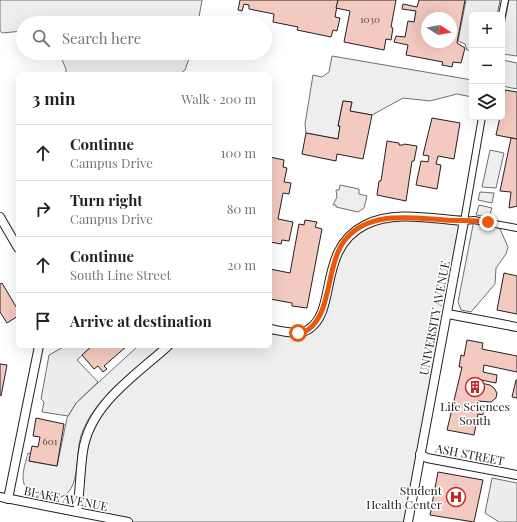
<!DOCTYPE html>
<meta charset="utf-8">
<style>
:root{--surface:#fff;--page:#f6f6f6;--text:#202124;--muted:#757577;--line:#e0e0e0}
body{margin:0;font-family:"Playfair Display",serif;background:var(--page);color:var(--text)}
.controls{position:absolute;right:12px;top:12px;display:grid;overflow:hidden;border-radius:6px;box-shadow:0 4px 16px #0002}
.controls button{width:36px;height:36px;display:grid;place-items:center;padding:0;border:0;border-bottom:1px solid var(--line);background:var(--surface);color:var(--text);font:20px sans-serif}
.compass{position:absolute;left:421px;top:12px;width:36px;height:36px;border-radius:50%;background:var(--surface);box-shadow:0 4px 16px #0002;rotate:101deg}
.stop{position:absolute;width:12px;height:12px;margin:-9px;border:3px solid #ea580c;border-radius:50%;background:#fff}
.stop.end{background:#ea580c;border-color:#fff;box-shadow:0 1px 4px #0008}
.list{margin:0;padding:0;list-style:none}
h2{display:flex;justify-content:space-between;align-items:center;height:52px;margin:0;padding:0 16px;font-size:17px}
h2 small{font-size:13px;font-weight:400;color:var(--muted)}
.list li{display:grid;grid-template-columns:26px 1fr auto;gap:12px;align-items:center;box-sizing:border-box;height:56px;padding:0 16px;border-top:1px solid var(--line)}
.list b{display:block;font-size:15px;white-space:nowrap}
.list p{margin:0;font-size:13px;white-space:nowrap;color:var(--muted)}
.list em{font-size:13px;font-style:normal;color:var(--muted)}
.icon{flex:none;width:22px;height:22px;fill:none;stroke:currentColor;stroke-width:2;stroke-linecap:round;stroke-linejoin:round}
.map{position:relative;flex:none;width:517px;height:522px;overflow:hidden}
.search{position:absolute;background:var(--surface);box-shadow:0 4px 16px #0002;left:16px;top:16px;width:256px;height:44px;display:flex;align-items:center;gap:10px;box-sizing:border-box;padding:0 14px;border-radius:22px;color:var(--muted);font-size:15px}
.panel{position:absolute;background:var(--surface);box-shadow:0 4px 16px #0002;left:16px;top:72px;width:256px;height:276px;border-radius:6px}
.map>svg:first-child{display:block}
.green{fill:#eee;stroke:#6f6f6f}
.parking{fill:#ededed;stroke:#6f6f6f}
.building{fill:#f3c9c0;stroke:#222;fill-rule:evenodd}
.lines{fill:none;stroke-linecap:round;stroke-linejoin:round}
.pedestrian-casing{stroke:#222;stroke-width:8}
.minor-casing{stroke:#222;stroke-width:10}
.pedestrian{stroke:#fff;stroke-width:6}
.minor{stroke:#fff;stroke-width:8}
.route{stroke:#ea580c;stroke-width:5}
.labels{text-anchor:middle;dominant-baseline:central;stroke-width:3;stroke-linejoin:round;paint-order:stroke}
.number-label{font-size:10px;fill:#564c4a}
.street-label{font-size:12px;fill:#222;stroke:#fff}
.poi-label{font-size:12px;fill:#222;stroke:#fff}
</style>
<div class="map">
<svg width="517" height="522" viewBox="0 0 517 522">
<rect width="100%" height="100%" fill="#fff"/>
<g class="green">
<path d="M0,0H202L198,23H23V31L2,33L0,30Z"/>
<path d="M466,0H500L497,15H472V51L467,50L465,44L458,41Z"/>
<path d="M509,0H517V56L502,54V36Z"/>
<path d="M59,53H191L185,70L180,74H66V69Z"/>
<path d="M332,56L472,80V97L457,94L430,101L403,98L372,115L350,111L352,102L343,101L338,126H340L338,139L306,133L305,124L313,75L322,77L329,72Z"/>
<path d="M502,60L517,63V89L502,86Z"/>
<path d="M490,150L504,153L496,188L482,187Z"/>
<path d="M340,185L359,189V194L367,196L364,208L358,212L336,207V205H333L337,197L336,190H339Z"/>
<path d="M480,192L494,193L492,203L478,200Z"/>
<path d="M479,205L492,208L489,217L476,215Z"/>
<path d="M383,218L464,221L408,522H128L77,512L83,451L97,414L168,346H270V329L298,333L319,319L345,240Z"/>
<path d="M474,220L488,222L500,229L508,247L506,254L496,268L495,284L471,312L461,310L458,302Z"/>
<path d="M138,346H162C133,372 93,398 81,436C75,454 81,490 61,497L29,491C18,482 25,465 28,453L31,454L29,461L57,466L67,418L76,403Z"/>
</g>
<g class="parking">
<path d="M65,346H92L77,360L98,382L76,403L68,416L42,412L44,402L41,399L49,355Z"/>
<path d="M492,478L517,483V522H499L485,513Z"/>
</g>
<g class="building">
<path d="M240,0H338L335,17L340,18L337,31L333,30L331,37L297,30L298,27L273,22L274,14L249,9V5L244,4L242,11L238,10Z"/>
<path d="M338,0H396L391,27L393,28L391,40L386,39L384,50L344,42L350,11L336,8Z"/>
<path d="M419,0H465L457,43L465,48L461,63L453,62L452,67L442,65L443,62L406,55L408,45L394,42L396,36L405,37L408,21L414,22L416,11L402,9L403,4L417,7ZM427,18H451V42H427Z"/>
<path d="M505,90L517,92V139L496,135L500,117H502Z"/>
<path d="M343,101L352,102L350,111L372,115L363,159L337,154L336,161L302,154L306,133L338,139L340,126H338Z"/>
<path d="M432,118L460,123L454,159L438,156L436,164L441,165L437,189L416,185L421,161L428,162L429,156L423,155Z"/>
<path d="M511,138L517,139V206L509,208L511,192L500,191Z"/>
<path d="M387,141L399,143V145H403L404,144L417,146L414,161H412L406,201L377,195L379,181H381Z"/>
<path d="M270,157L284,160L283,167L287,168L284,182L291,183L289,194L283,193L278,219L293,222L289,241L282,240L281,244L270,242Z"/>
<path d="M305,220L317,222L315,227L322,229L307,308L292,306V303L270,299V269L290,273L299,224L304,225Z"/>
<path d="M504,273L517,276V314L497,310Z"/>
<path d="M2,283L18,310V316L7,323L0,312V284Z"/>
<path d="M467,340L483,343L482,349L517,356V372L484,365L483,372L497,375L496,383L481,380V383L490,385L494,388L497,393L496,398L491,402L477,401L476,405L484,407L483,415L478,414L474,435L447,430L462,367H459L461,355L464,356Z"/>
<path d="M92,346H127L104,366L107,369L103,372L98,366L94,369L82,355Z"/>
<path d="M0,364L7,365L1,396L0,395Z"/>
<path d="M516,380H517V398L512,397Z"/>
<path d="M36,418L64,424L57,466L29,461L32,446L38,447L40,437L33,436Z"/>
<path d="M438,472L483,480L474,522L430,515Z"/>
</g>
<g class="lines">
<defs>
<g id="pedestrian">
<path d="M502,15L505,0"/>
<path d="M482,117L464,221L474,220L517,228"/>
</g>
<g id="minor">
<path d="M0,217L18,248"/>
<path d="M448,314L517,327"/>
<path d="M270,329C281,331 299,336 309,329C338,310 317,249 365,225C394,210 433,219 464,221L408,522"/>
<path d="M420,454L427,458L517,475"/>
<path d="M0,497L128,522"/>
<path d="M8,499L39,346"/>
<path d="M77,512C80,492 80,471 83,451C90,404 135,376 168,346"/>
</g>
</defs>
<use href="#pedestrian" class="pedestrian-casing"/>
<use href="#minor" class="minor-casing"/>
<use href="#pedestrian" class="pedestrian"/>
<use href="#minor" class="minor"/>
</g>
<g class="lines">
<path class="route" d="M298,333C302,332 307,331 309,329C332,312 326,264 345,240C369,210 412,218 445,220C460,221 474,220 488,222"/>
</g>
<defs>
<symbol id="building-ring" viewBox="-11 -11 22 22"><circle r="9.5" fill="#fff" stroke="#c62828" stroke-width="1.5"/><path d="M-4-6H4V6H1V3H-1V6H-4ZM-2.5-4.3h1.7v1.8h-1.7ZM.8-4.3h1.7v1.8H.8ZM-2.5-1h1.7V.8h-1.7ZM.8-1h1.7V.8H.8Z" fill="#c62828"/></symbol>
<symbol id="hospital-ring" viewBox="-11 -11 22 22"><circle r="9.5" fill="#fff" stroke="#c62828" stroke-width="1.5"/><path d="M-5-5h3v3.5h4V-5h3V5h-3V1.5h-4V5h-3Z" fill="#c62828"/></symbol>
</defs>
<g fill-rule="evenodd">
<use href="#building-ring" x="464" y="376" width="22" height="22"/>
<use href="#hospital-ring" x="445" y="486" width="22" height="22"/>
</g>
<g class="labels">
<g class="number-label">
<text x="370" y="19">1030</text>
<text x="50" y="441">601</text>
</g>
<g class="street-label">
<text transform="translate(434 318) rotate(-79)">UNIVERSITY AVENUE</text>
<text transform="translate(470 454) rotate(11)">ASH STREET</text>
<text transform="translate(66 498) rotate(11)">BLAKE AVENUE</text>
</g>
<g class="poi-label">
<text x="475" y="406">Life Sciences<tspan x="475" dy="14">South</tspan></text>
<text x="442" y="490" text-anchor="end">Student<tspan x="442" dy="14">Health Center</tspan></text>
</g>
</g>
</svg>
<div class="controls">
<button>+</button>
<button>−</button>
<button><svg class="icon" aria-label="layers" viewBox="0 0 24 24"><path d="M12 4l9 5-9 5-9-5zM3 14l9 5 9-5"/></svg></button>
</div>
<svg class="compass" viewBox="-18 -18 36 36"><path d="M0-13l5 13h-10z" fill="#e53935"/><path d="M0 13l5-13h-10z" fill="#757577"/></svg>
<div class="stop" style="left:298px;top:333px"></div>
<div class="stop end" style="left:488px;top:222px"></div>
<div class="search"><svg class="icon" aria-label="search" viewBox="0 0 24 24"><circle cx="10" cy="10" r="6"/><path d="M15 15l6 6"/></svg>Search here</div>
<section class="panel">
<h2>3 min<small>Walk · 200 m</small></h2>
<ul class="list">
<li><svg class="icon" aria-label="ahead" viewBox="0 0 24 24"><path d="M12 20V5M6 11l6-6 6 6"/></svg><div><b>Continue</b><p>Campus Drive</p></div><em>100 m</em></li>
<li><svg class="icon" aria-label="right" viewBox="0 0 24 24"><path d="M7 20v-9h11M14 6l5 5-5 5"/></svg><div><b>Turn right</b><p>Campus Drive</p></div><em>80 m</em></li>
<li><svg class="icon" aria-label="ahead" viewBox="0 0 24 24"><path d="M12 20V5M6 11l6-6 6 6"/></svg><div><b>Continue</b><p>South Line Street</p></div><em>20 m</em></li>
<li><svg class="icon" aria-label="arrive" viewBox="0 0 24 24"><path d="M6 21V4h12l-3 4 3 4H6"/></svg><div><b>Arrive at destination</b></div></li>
</ul>
</section>
</div>
